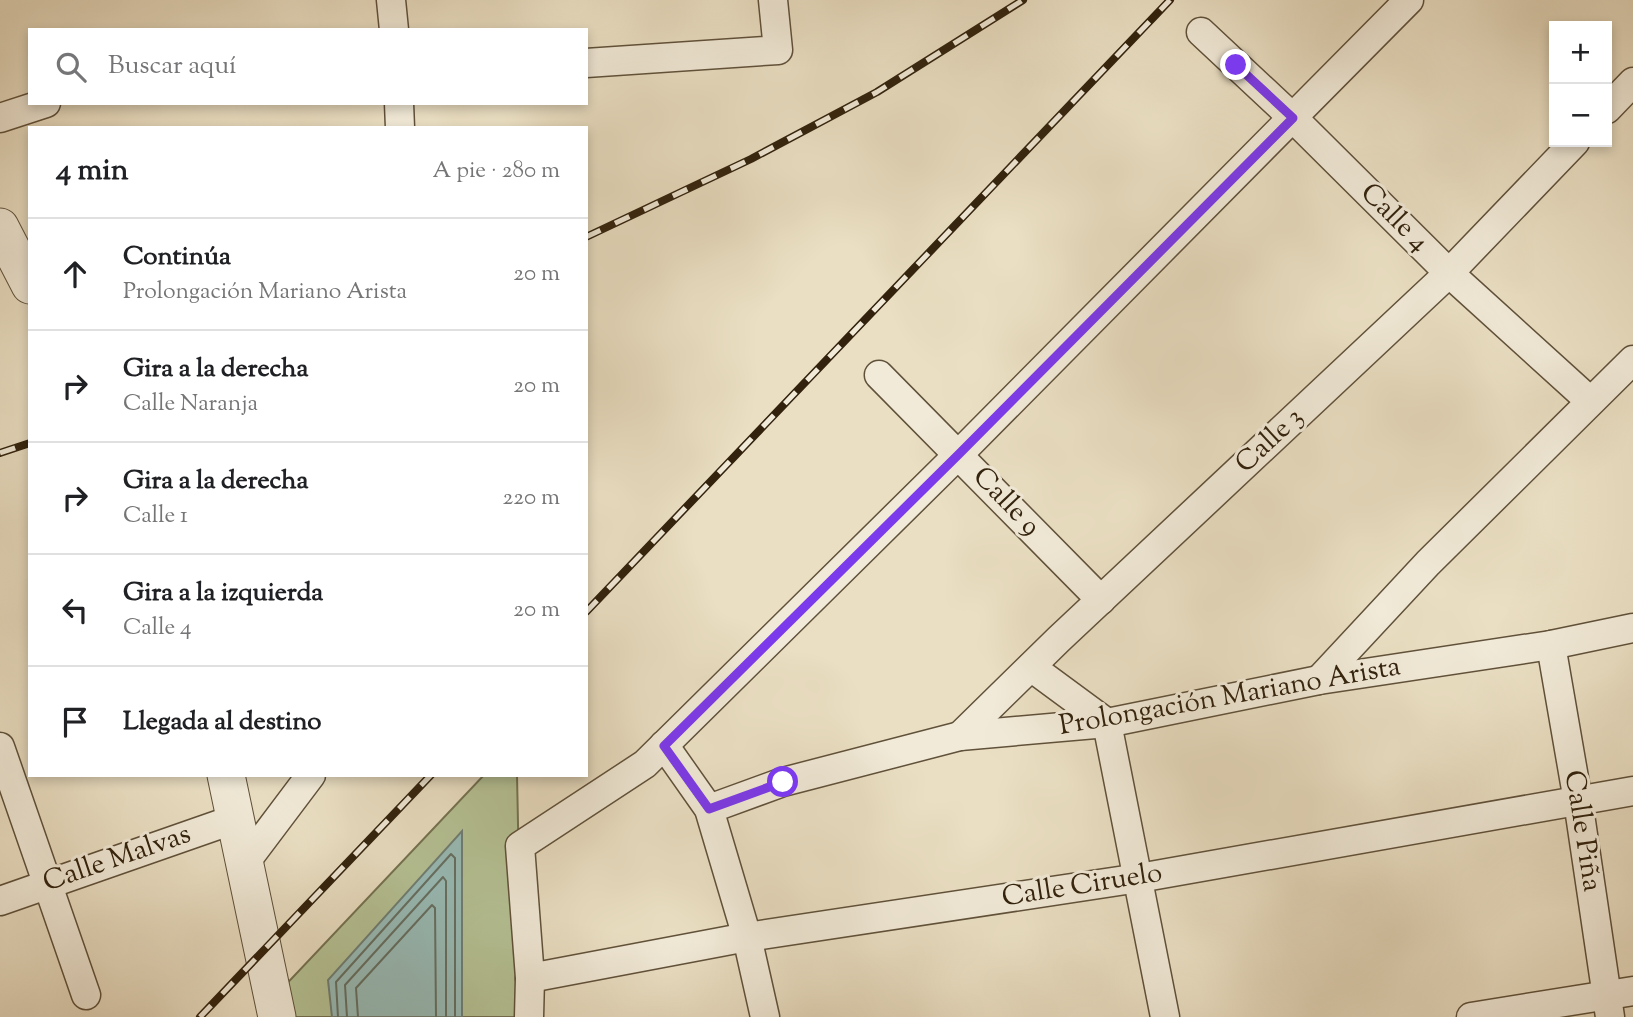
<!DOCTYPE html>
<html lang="es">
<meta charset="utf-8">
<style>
:root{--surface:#fff;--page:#f6f6f6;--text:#202124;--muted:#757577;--line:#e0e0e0}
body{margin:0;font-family:"Sorts Mill Goudy",serif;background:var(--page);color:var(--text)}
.controls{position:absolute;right:21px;top:21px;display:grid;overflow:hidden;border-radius:0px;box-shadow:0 4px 10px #0003}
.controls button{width:63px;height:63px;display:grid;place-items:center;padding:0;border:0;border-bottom:2px solid var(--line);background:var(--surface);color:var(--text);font:35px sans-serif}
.stop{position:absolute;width:21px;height:21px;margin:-16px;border:5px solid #7c3aed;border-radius:50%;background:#fff}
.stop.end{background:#7c3aed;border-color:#fff;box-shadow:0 2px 7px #0008}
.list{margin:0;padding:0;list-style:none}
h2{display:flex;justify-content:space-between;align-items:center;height:91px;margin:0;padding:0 28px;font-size:30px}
h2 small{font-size:23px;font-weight:400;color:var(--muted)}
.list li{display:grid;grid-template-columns:46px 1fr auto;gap:21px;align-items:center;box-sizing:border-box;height:112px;padding:0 28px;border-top:2px solid var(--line)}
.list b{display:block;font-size:26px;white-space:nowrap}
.list p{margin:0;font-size:23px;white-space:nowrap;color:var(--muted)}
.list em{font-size:23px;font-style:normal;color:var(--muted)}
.icon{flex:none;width:38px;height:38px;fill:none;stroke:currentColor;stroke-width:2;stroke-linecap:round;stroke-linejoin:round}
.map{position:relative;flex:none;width:1633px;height:1017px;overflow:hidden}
.search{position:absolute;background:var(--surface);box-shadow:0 4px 10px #0003;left:28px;top:28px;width:560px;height:77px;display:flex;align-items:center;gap:18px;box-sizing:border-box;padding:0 24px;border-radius:0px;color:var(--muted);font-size:26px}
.panel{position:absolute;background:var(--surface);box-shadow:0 4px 10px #0003;left:28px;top:126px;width:560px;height:651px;border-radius:0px}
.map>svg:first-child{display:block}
.green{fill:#b5c295;stroke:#747251;stroke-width:2}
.water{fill:#98bcb8;stroke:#6f7e74;stroke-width:2}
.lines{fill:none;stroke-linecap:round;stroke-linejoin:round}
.shore{stroke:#656f62;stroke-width:2}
.minor-casing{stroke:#60513a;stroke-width:31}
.tertiary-casing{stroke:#60513a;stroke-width:39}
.minor{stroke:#f1ead8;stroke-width:28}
.tertiary{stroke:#f1ead8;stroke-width:37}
.rail-casing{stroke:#32220d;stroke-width:8}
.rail{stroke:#f1ead8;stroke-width:5;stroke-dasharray:16;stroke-linecap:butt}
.route{stroke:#7c3aed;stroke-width:9}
.labels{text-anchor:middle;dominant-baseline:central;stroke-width:6;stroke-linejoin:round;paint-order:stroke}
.street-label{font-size:28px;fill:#32220d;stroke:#f1ead8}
</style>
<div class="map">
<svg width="1633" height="1017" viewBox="0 0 1633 1017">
<rect width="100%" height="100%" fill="#eadfc3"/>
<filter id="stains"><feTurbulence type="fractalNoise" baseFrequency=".00286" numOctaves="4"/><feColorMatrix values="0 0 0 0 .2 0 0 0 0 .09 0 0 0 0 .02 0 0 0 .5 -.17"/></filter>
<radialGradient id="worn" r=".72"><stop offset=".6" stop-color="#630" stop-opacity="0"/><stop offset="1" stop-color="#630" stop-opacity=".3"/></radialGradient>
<path class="green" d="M484,775H517L522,1017H260L259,1013Z"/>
<path class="water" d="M462,831V1017H332L328,980Z"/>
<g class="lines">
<g class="shore">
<path d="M338,1017L336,982L451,854L455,858V1017"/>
<path d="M347,1017L345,985L443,877L446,881V1017"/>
<path d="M358,1017L356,988L432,905L435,908L436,1017"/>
</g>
<defs>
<g id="minor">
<path d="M391,0L394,30"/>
<path d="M1201,32L1293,118L1449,273L1590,401"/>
<path d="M586,63L778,50L773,0"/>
<path d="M399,103L400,128"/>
<path d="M1607,109L1633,82"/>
<path d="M0,118L46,103"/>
<path d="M879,375L1101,600"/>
<path d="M1551,645L1578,801L1610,1017"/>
<path d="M1031,667L1107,723L1165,1017"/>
<path d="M1319,680L1428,563L1633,360"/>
<path d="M960,736L1059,639L1449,273L1575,142"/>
<path d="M664,745L709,809L747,937L765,1017"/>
<path d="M0,747L86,995"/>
<path d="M709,809L783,782L960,736L1107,723L1319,680L1551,645L1633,628"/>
<path d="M244,864L311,775"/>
<path d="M0,901L235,819"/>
<path d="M530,978L747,937L1139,878L1633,791"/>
<path d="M529,1017L530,978L520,846L645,764L959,454L1409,0"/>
<path d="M1471,1017L1633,991"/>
</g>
<g id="tertiary">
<path d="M0,227L30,285"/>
<path d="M226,775L277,1017"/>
</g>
</defs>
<use href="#minor" class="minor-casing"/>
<use href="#tertiary" class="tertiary-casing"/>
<use href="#minor" class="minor"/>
<use href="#tertiary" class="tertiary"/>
<defs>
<g id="rail">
<path d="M586,237L751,159L877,92L1023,0"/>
<path d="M0,453L30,443"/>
<path d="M586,612L1170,0"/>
<path d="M200,1017L431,775"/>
</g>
</defs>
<use href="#rail" class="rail-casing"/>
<use href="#rail" class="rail"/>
</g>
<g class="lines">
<path class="route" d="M783,782L709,809L664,746L959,454L1293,118L1236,65"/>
</g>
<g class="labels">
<g class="street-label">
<text transform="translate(1394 218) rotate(45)">Calle 4</text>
<text transform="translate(1270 441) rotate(-43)">Calle 3</text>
<text transform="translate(1006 502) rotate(46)">Calle 9</text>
<text transform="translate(1230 697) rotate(-10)">Prolongación Mariano Arista</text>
<text transform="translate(1582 831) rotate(81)">Calle Piña</text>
<text transform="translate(117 859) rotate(-19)">Calle Malvas</text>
<text transform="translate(1082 886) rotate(-9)">Calle Ciruelo</text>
</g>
</g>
<rect width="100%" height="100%" filter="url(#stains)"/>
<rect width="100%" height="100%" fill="url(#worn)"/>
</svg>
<div class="controls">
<button>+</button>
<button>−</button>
</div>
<div class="stop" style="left:783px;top:782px"></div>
<div class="stop end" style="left:1236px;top:65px"></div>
<div class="search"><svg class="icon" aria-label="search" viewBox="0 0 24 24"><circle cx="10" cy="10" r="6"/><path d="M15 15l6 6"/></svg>Buscar aquí</div>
<section class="panel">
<h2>4 min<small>A pie · 280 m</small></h2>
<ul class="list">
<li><svg class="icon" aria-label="ahead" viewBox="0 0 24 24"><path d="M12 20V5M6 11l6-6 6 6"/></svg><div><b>Continúa</b><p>Prolongación Mariano Arista</p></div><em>20 m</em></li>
<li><svg class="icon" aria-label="right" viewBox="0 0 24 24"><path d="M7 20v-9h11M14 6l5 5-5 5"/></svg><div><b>Gira a la derecha</b><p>Calle Naranja</p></div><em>20 m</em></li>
<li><svg class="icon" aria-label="right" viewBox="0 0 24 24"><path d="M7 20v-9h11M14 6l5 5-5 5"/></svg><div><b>Gira a la derecha</b><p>Calle 1</p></div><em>220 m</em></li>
<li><svg class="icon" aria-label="left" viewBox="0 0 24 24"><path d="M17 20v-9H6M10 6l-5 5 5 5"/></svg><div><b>Gira a la izquierda</b><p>Calle 4</p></div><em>20 m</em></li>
<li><svg class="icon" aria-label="arrive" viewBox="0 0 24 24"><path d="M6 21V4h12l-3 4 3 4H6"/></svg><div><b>Llegada al destino</b></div></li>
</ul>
</section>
</div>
